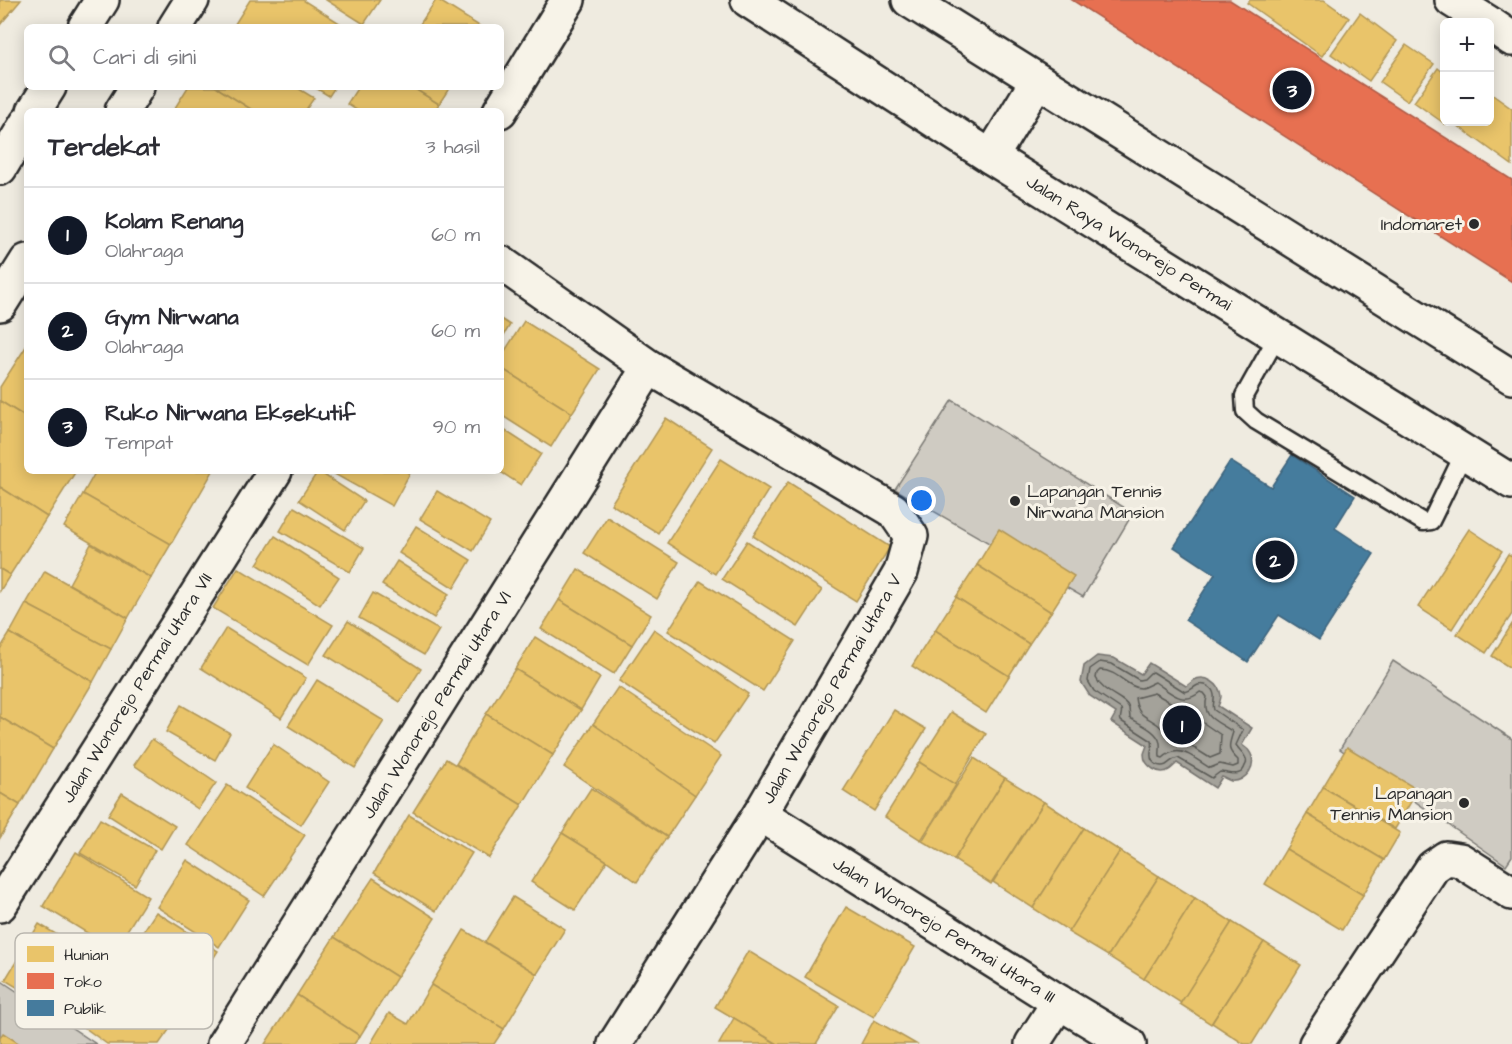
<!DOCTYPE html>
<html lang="id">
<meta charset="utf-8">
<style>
:root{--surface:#fff;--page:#f2f2f3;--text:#2b2b33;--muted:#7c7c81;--line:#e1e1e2;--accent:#111827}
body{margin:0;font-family:"Architects Daughter",sans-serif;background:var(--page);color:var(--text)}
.controls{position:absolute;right:18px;top:18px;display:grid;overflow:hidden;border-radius:9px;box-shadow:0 3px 15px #0003}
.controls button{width:54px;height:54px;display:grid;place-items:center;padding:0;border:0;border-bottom:2px solid var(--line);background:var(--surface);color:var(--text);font:30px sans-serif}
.you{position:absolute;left:922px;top:501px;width:21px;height:21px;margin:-15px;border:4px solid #fff;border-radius:50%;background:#1a73e8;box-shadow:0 0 0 9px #1a73e833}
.badge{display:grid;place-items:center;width:39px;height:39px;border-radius:50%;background:var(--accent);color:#fff;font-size:20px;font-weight:700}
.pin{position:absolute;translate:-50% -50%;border:3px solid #fff;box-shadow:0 2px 6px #0006}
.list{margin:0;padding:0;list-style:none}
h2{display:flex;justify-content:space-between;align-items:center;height:78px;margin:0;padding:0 24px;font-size:26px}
h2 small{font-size:20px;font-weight:400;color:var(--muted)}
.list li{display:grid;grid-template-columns:39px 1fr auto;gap:18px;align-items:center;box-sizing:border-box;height:96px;padding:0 24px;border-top:2px solid var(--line)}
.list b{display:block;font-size:22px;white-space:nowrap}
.list p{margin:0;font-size:20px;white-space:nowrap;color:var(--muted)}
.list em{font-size:20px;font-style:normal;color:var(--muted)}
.icon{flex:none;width:33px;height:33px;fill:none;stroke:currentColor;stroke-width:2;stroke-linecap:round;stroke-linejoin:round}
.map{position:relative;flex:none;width:1512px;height:1044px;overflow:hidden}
.search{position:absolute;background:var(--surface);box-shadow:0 3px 15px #0003;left:24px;top:24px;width:480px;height:66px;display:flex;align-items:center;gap:15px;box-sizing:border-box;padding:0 21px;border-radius:9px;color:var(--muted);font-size:22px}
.panel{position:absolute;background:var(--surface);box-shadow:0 3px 15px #0003;left:24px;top:108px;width:480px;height:366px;border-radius:9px}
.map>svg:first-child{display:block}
.green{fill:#cfcbc2;stroke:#7d7b76;stroke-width:1.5}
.water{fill:#a4a29a;stroke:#74726e;stroke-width:1.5}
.homes{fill:#e9c46a;stroke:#b09657;stroke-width:1.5}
.shops{fill:#e76f51;stroke:#af5b46;stroke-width:1.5}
.public{fill:#457b9d;stroke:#3d637b;stroke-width:1.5}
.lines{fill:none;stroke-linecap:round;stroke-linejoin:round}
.shore{stroke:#5b5b57;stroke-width:1.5}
.lane-casing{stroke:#2b2b2b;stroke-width:21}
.street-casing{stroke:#2b2b2b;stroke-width:38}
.lane{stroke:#f7f3e8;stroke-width:16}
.street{stroke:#f7f3e8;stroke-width:33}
.poi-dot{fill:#2b2b2b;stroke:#f7f3e8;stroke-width:2}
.labels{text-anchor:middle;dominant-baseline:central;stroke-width:6;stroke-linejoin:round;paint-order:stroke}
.poi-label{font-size:18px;fill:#2b2b2b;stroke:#f7f3e8;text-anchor:end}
.street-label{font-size:18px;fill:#2b2b2b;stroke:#f7f3e8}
.key{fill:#f7f3e8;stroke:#bab7af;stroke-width:1.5}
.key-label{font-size:16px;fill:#2b2b2b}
</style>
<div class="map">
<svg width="1512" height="1044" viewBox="0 0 1512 1044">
<rect width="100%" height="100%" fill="#efebe0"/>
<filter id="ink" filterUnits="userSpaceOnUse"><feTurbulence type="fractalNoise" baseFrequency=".0167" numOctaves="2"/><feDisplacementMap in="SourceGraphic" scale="12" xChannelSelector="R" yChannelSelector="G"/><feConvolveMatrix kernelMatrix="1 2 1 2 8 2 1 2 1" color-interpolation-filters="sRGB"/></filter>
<g filter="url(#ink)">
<g class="green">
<path d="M952,400L1133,513L1083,597L895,489Z"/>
<path d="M1393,661L1512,739V856L1506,865L1340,749Z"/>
<path d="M0,980L96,1044H0Z"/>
</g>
<path class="water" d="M1097,656L1114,658L1141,674L1149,663L1186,686C1187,686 1194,680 1194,680C1206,674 1220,684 1221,696C1221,698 1219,705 1218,706L1252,728L1242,745C1245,747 1248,749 1249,751C1259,764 1246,783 1231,781C1228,780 1225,778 1222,777L1215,788L1177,763C1176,764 1170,770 1169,770C1159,776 1144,766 1144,754C1144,753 1147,746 1147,745L1111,722L1116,713L1090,696L1081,682L1084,666Z"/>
<g class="homes">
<path d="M0,0H21L0,25Z"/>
<path d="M250,0H303L346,27H233Z"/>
<path d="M326,0H380L364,24Z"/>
<path d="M436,0H438L481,27H418Z"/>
<path d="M1250,0H1324L1349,18L1322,56L1247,3Z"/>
<path d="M1360,13L1397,41L1369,81L1331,54Z"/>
<path d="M1406,45L1434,64L1407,101L1380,82Z"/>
<path d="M1438,68L1444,73V122H1446L1445,124L1414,102Z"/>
<path d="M188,87H216L254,111H173Z"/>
<path d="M216,87H296L314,98L305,111H254Z"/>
<path d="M314,87H335L329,96Z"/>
<path d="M358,87H412L439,104L434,111H358L347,104Z"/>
<path d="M412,87H450L439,104Z"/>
<path d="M1490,93L1512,109V165L1454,123L1455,122H1490Z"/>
<path d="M501,319L510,325L501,340Z"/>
<path d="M524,321L600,369L572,413L501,368V357Z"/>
<path d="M27,345V418L0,401V387Z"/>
<path d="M501,368L572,413L551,447L501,415Z"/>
<path d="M0,401L27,418V471H76L47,517L0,487Z"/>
<path d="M666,418L712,448L658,533L611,504Z"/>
<path d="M501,428L541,454L521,485L499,471H501Z"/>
<path d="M721,459L769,489L715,574L667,543Z"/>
<path d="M96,471H213L171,544L83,494Z"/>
<path d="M318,471L364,501L345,530L299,500Z"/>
<path d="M329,471H406L410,473L392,506Z"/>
<path d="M788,482L890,547L856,601L753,536Z"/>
<path d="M0,487L47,517L10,575L0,569Z"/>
<path d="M437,491L490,523L473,551L420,519Z"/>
<path d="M83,494L171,544L151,578L64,527Z"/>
<path d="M294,507L364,548L350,572L280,531Z"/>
<path d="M607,517L679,562L657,599L584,553Z"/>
<path d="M416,526L471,560L454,588L399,553Z"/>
<path d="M999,529L1074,576L1051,612L977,565Z"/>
<path d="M1469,529L1502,551L1452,629L1418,607Z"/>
<path d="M275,536L339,577L320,605L257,564Z"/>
<path d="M747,541L822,590L798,627L722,579Z"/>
<path d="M91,544L151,578L128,618L69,584Z"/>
<path d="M1508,554L1512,556V614L1486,653L1457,634Z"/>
<path d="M397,561L449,594L434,618L382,585Z"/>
<path d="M977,565L1051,612L1029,644L956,597Z"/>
<path d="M238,568L333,625L308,665L213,608Z"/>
<path d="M0,569L10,575L0,591Z"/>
<path d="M578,569L651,615L632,645L559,600Z"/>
<path d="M45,571L128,618L111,649L26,604Z"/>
<path d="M700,581L795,641L763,691L668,631Z"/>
<path d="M373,593L439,630L424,655L359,618Z"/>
<path d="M956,597L1029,644L1009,676L935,630Z"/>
<path d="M559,600L632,645L614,674L541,629Z"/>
<path d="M26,604L111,649L93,682L10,633Z"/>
<path d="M348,621L421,669L400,702L326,655Z"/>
<path d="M1512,624V669L1492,656Z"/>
<path d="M226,628L306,678L281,718L201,668Z"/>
<path d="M654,629L748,694L714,744L619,681Z"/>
<path d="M935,630L1009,676L986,713L912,666Z"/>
<path d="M10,633L93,682L53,749L0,717V649Z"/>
<path d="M535,637L600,678L581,710L515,669Z"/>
<path d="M515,669L581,710L553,755L486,714Z"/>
<path d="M317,680L384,721L355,768L288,726Z"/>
<path d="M618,687L721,756L695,795L593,724Z"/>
<path d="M181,705L230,733L215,760L166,732Z"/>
<path d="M894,710L926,729L874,811L843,791Z"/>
<path d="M951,712L986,734L955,785L919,762Z"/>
<path d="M486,714L553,755L522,805L456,764Z"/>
<path d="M0,717L53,749L20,805L0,793Z"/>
<path d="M593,724L695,795L667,837L564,767Z"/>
<path d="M152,739L216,783L198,809L134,765Z"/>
<path d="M273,744L329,782L301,825L245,788Z"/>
<path d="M1347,747L1418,790L1395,829L1323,787Z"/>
<path d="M974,758L1005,778L954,860L922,841Z"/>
<path d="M446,759L522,805L489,858L413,812Z"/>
<path d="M919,762L956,785L921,840L885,817Z"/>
<path d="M1005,778L1044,802L991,884L954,860Z"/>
<path d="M227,785L305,835L264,896L188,845Z"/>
<path d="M1323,787L1400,833L1384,860L1307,814Z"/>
<path d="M591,788L667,837L637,882L607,861L562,833Z"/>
<path d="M0,793L20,805L0,838Z"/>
<path d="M122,793L175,826L161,849L108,815Z"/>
<path d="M1044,802L1084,828L1033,908L993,882Z"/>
<path d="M1307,814L1384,860L1363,895L1286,849Z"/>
<path d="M409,815L472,853L436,911L374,873Z"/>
<path d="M100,819L155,850L135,885L80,853Z"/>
<path d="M1084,828L1120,851L1069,931L1033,908Z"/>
<path d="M562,833L607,861L575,910L531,882Z"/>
<path d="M1286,849L1363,895L1342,930L1265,884Z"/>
<path d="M1120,851L1159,876L1108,956L1068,932Z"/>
<path d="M76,852L148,897L115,950L43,906Z"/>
<path d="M187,860L249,900L219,947L157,907Z"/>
<path d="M1159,876L1195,898L1144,979L1108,956Z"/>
<path d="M373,878L435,918L397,977L334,937Z"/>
<path d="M513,897L565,929L537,974L485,942Z"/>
<path d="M1195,898L1232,922L1181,1003L1144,979Z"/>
<path d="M846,907L915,947L874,1017L805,977Z"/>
<path d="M156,912L218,951L189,996L127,956Z"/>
<path d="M1232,922L1264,942L1211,1024L1180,1004Z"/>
<path d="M39,924L92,956L58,1012L5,980Z"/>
<path d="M464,930L537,974L504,1029L431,985Z"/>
<path d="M334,937L397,977L360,1036L297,995Z"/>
<path d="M1264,942L1301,965L1252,1044H1244L1212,1023Z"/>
<path d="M748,951L839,1006L816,1044H778L715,1007Z"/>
<path d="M125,956L189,1002L159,1044H107L77,1022Z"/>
<path d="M431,985L504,1029L494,1044H373L371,1043L389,1013L408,1024Z"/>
<path d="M297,995L360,1036L354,1044H265Z"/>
<path d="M734,1018L777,1044H719Z"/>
<path d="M874,1020L916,1044H861Z"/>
<path d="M3,1033L20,1044H0V1038Z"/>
</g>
<path class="shops" d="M1072,0H1230L1512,180V282Z"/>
<path class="public" d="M1292,455L1355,496L1335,528L1374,554L1319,640L1279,615L1248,662L1185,620L1215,574L1174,547L1230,461L1271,487Z"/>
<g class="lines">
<g class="shore">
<path d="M1100,662L1112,664L1139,680L1144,679L1150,673L1153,672L1185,692C1191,691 1193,687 1198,685C1206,683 1213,688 1214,695C1215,701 1212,704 1214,710L1243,730L1236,745C1239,750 1243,752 1245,757C1247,760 1247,763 1245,766C1241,779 1229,772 1220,772L1212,778L1178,758C1172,759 1171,762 1166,765C1159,768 1151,763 1151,756C1150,750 1154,747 1152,741L1121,721C1119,717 1123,713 1121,709L1094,691L1088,681L1090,669Z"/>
<path d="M1100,670C1118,670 1127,688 1141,688C1146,687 1150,684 1155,682C1170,692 1183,707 1200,692L1204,693L1207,697C1201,719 1218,721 1233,732C1229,746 1226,749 1238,760V765L1233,767L1220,764L1210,768C1194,759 1180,742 1163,758L1160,757C1159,752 1161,748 1160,743C1158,731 1140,724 1130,718C1130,717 1129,709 1129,708C1124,696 1103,694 1096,678L1097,673Z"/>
<path d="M1154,693L1179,707L1195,708L1202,722L1221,735L1220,754L1210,758L1186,743L1170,741C1168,737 1166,732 1163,729C1149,715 1138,720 1135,698Z"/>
</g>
<defs>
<path id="lane" d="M1277,337L1244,396L1245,411L1256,421L1423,522L1431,521L1434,515L1464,453"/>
<g id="street">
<path d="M748,0L991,157L1512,482"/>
<path d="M909,0L1512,377"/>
<path d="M1452,0L1487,22"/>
<path d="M1490,24L1512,39"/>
<path d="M85,27L102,0"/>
<path d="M175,27L192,0"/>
<path d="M34,111L49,87"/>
<path d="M122,111L137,87"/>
<path d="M500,111L568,0"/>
<path d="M991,157L1037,81"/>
<path d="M0,168L27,123"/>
<path d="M501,263L649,367L893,510L911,536L901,572L760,814L615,1044"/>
<path d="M0,304L27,261"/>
<path d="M760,814L1059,1002L1129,1044"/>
<path d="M0,905L275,471"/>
<path d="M224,1044L649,367"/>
<path d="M1032,1044L1059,1002"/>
<path d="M1316,1044L1433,867L1446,858L1460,860L1512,893"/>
</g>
</defs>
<use href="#lane" class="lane-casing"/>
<use href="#street" class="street-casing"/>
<use href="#lane" class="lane"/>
<use href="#street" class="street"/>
</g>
</g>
<g class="poi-dot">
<circle cx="1474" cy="224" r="6"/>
<circle cx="1015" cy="501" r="6"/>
<circle cx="1464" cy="803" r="6"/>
</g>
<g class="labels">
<g class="poi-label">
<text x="1462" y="224">Indomaret</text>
<text x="1027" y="491" text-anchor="start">Lapangan Tennis<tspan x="1027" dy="21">Nirwana Mansion</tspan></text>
<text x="1452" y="793">Lapangan<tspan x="1452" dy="21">Tennis Mansion</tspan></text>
</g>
<g class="street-label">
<text transform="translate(1129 243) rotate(32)">Jalan Raya Wonorejo Permai</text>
<text transform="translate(137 688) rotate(-58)">Jalan Wonorejo Permai Utara VII</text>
<text transform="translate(832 689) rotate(-60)">Jalan Wonorejo Permai Utara V</text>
<text transform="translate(437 705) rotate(-58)">Jalan Wonorejo Permai Utara VI</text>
<text transform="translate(944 930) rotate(32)">Jalan Wonorejo Permai Utara III</text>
</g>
</g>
<rect x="15" y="933" width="198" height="96" rx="9" class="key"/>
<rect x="27" y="946" width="27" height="16" fill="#e9c46a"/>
<rect x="27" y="973" width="27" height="16" fill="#e76f51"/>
<rect x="27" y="1000" width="27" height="16" fill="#457b9d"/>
<g class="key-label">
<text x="64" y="960">Hunian</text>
<text x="64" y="987">Toko</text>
<text x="64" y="1014">Publik</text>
</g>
</svg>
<div class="controls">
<button>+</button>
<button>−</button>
</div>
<div class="you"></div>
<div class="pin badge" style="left:1182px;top:725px">1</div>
<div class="pin badge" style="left:1275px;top:560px">2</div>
<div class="pin badge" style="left:1292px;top:90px">3</div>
<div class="search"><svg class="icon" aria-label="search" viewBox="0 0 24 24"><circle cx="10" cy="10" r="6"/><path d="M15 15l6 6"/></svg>Cari di sini</div>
<section class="panel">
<h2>Terdekat<small>3 hasil</small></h2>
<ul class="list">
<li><span class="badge">1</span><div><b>Kolam Renang</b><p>Olahraga</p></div><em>60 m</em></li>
<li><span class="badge">2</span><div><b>Gym Nirwana</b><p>Olahraga</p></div><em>60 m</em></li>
<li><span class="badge">3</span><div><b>Ruko Nirwana Eksekutif</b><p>Tempat</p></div><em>90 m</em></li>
</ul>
</section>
</div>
